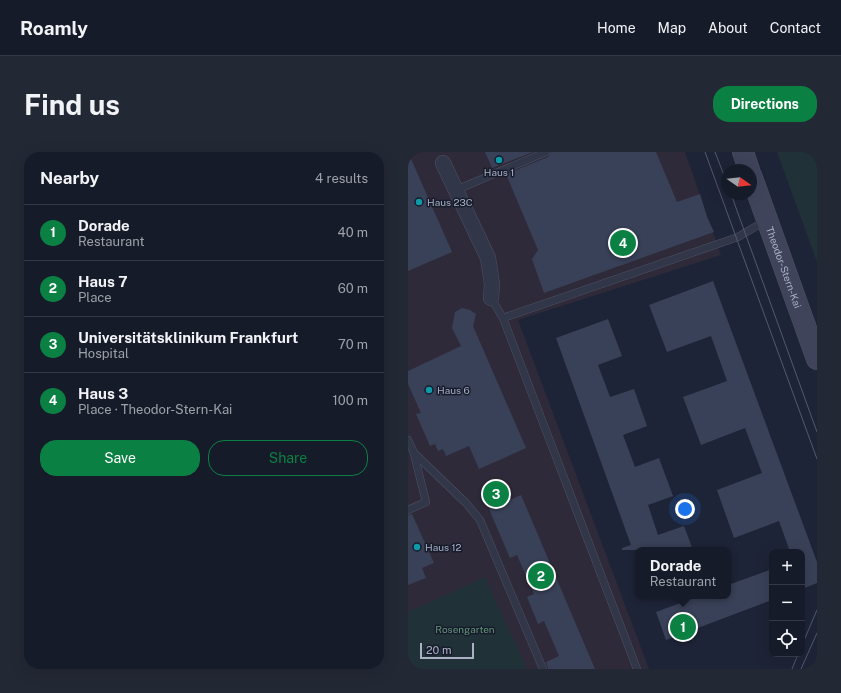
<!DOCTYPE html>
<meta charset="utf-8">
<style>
:root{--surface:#161b29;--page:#232835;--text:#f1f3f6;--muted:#9ea1a8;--line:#353946;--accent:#0b8043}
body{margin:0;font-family:"Public Sans",sans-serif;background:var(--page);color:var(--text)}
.controls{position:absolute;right:12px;bottom:12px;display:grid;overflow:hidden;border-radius:8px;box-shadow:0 4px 16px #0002}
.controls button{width:36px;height:36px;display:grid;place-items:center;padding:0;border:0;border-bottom:1px solid var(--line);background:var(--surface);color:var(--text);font:20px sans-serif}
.compass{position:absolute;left:313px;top:12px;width:36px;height:36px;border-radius:50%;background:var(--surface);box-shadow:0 4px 16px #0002;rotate:104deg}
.scale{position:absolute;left:12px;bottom:10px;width:54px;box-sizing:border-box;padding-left:4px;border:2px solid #abb0c5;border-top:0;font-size:11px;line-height:14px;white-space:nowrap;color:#abb0c5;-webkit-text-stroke:3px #171c2c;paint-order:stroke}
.you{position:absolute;left:277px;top:357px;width:14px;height:14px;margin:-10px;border:3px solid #fff;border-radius:50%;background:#1a73e8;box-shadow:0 0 0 6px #1a73e833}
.badge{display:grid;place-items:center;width:26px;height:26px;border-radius:50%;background:var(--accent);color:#fff;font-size:13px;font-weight:700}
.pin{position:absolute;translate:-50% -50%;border:2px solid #fff;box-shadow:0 1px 4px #0006}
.popup{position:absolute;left:227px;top:395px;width:96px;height:52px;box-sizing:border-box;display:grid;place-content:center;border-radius:8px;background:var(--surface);filter:drop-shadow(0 1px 3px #0005);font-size:13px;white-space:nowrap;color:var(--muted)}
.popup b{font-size:15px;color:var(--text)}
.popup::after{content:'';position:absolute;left:50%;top:100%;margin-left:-8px;border:8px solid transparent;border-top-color:var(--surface)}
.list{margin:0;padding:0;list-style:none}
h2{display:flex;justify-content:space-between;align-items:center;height:52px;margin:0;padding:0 16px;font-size:17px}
h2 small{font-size:13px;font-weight:400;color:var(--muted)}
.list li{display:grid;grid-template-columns:26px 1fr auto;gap:12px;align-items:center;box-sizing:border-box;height:56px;padding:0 16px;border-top:1px solid var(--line)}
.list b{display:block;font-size:15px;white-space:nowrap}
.list p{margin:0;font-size:13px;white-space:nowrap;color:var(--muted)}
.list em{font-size:13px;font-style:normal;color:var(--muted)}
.actions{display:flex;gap:8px;padding:12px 16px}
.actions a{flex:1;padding:9px 0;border:1px solid var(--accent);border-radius:16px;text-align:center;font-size:14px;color:var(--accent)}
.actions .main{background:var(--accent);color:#fff}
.icon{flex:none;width:22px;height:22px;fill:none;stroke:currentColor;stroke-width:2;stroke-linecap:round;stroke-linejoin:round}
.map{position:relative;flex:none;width:409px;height:517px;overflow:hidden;border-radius:16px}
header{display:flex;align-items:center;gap:24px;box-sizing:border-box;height:56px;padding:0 20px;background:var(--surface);border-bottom:1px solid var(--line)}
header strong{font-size:19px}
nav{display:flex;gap:22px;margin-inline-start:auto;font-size:14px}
.intro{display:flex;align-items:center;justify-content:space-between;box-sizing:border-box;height:96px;padding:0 24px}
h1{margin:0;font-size:28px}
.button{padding:10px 18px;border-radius:16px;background:var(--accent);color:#fff;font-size:14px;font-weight:700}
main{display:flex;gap:24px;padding:0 24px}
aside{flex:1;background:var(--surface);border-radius:16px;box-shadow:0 4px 16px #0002}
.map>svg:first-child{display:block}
.medical{fill:#2e2a39}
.green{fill:#203138}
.building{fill:#394158}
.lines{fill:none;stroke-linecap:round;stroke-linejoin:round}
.lane-casing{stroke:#4c5163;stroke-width:8}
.street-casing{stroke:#4c5163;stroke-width:16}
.secondary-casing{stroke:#4c5163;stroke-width:22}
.lane{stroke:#313748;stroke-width:7}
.street{stroke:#313748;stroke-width:15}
.secondary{stroke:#3f445b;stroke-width:21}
.tram{stroke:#53596f;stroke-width:1}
.culture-dot{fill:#0f9aa8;stroke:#171c2c;stroke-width:1.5}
.labels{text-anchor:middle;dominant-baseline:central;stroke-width:3;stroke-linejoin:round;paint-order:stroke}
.poi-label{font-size:10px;fill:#abb0c5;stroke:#171c2c;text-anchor:start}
.street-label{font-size:10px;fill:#abb0c5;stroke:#171c2c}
.park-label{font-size:10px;fill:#629678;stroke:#171c2c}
</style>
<header>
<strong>Roamly</strong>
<nav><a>Home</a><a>Map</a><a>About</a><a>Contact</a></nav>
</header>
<div class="intro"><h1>Find us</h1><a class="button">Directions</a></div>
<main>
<aside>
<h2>Nearby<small>4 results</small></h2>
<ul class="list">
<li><span class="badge">1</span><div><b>Dorade</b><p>Restaurant</p></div><em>40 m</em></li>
<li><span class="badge">2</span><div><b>Haus 7</b><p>Place</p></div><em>60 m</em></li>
<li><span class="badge">3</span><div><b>Universitätsklinikum Frankfurt</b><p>Hospital</p></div><em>70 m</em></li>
<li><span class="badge">4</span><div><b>Haus 3</b><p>Place · Theodor-Stern-Kai</p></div><em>100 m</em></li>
</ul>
<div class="actions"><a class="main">Save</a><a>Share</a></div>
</aside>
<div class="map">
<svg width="409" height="517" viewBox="0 0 409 517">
<rect width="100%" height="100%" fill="#1e2437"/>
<path class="medical" d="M0,0H277L313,103L110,168L241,517H0Z"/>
<g class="green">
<path d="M369,0H409V110Z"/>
<path d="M77,425L119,517H0V460Z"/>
</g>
<g class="building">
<path d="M0,0L44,100L0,119Z"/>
<path d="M77,0H125L84,16Z"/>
<path d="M143,0H248L269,50L292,42L299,65L306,80L136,141L124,107L130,98L98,22L140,5Z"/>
<path d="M305,129L409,410V431L394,437V400H382L371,369L326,386L309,338L354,321L337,276L293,293L275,245L319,229L303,184L259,200L241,153Z"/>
<path d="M54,156L62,158L68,162L65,174L118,296L71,317L61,294L38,304L35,297L30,299L27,292L22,294L8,262L13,261L0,232V219L53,194L44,176L47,160Z"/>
<path d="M200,167L214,204L190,213L202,245L226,237L239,274L215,283L227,315L251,306L265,344L240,353L250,383L276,374L285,398H214V396L223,393L148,186Z"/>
<path d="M113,343L187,517H140L138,510L151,504L136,469L130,472L119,445L126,442L109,403L102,406L81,357Z"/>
<path d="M4,362L26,411L14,416L18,426L0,433V363Z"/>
<path d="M364,417V448L258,488L248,460L291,444H320V433Z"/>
</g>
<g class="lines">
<defs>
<g id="lane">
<path d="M48,38L138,0"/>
<path d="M83,146L95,166L229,517"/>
<path d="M95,166L330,85L357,69"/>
<path d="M0,288L6,301L58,351L72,368L135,517"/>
<path d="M0,358L18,350L6,302"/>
</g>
<path id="street" d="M35,11L80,106L84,132L83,146"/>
<g id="secondary">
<path d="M335,0L341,18"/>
<path id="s1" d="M343,23L409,207"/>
</g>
</defs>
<use href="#lane" class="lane-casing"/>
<use href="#street" class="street-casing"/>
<use href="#secondary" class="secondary-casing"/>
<use href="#lane" class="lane"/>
<use href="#street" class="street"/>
<use href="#secondary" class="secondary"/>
<g class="tram">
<path d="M297,0L409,307"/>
<path d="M307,0L319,31"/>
<path d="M323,42L409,280"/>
<path d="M394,493L409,458"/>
<path d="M384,517L390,502"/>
<path d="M393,517L409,481"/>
</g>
</g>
<g class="culture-dot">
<circle cx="91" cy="8" r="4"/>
<circle cx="11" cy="50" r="4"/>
<circle cx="21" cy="238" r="4"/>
<circle cx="9" cy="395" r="4"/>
</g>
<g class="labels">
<g class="poi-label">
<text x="91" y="20" text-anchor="middle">Haus 1</text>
<text x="19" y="50">Haus 23C</text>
<text x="29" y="238">Haus 6</text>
<text x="17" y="395">Haus 12</text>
</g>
<g class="street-label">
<text stroke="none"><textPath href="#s1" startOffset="98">Theodor-Stern-Kai</textPath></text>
</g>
<g class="park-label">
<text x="57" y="477">Rosengarten</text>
</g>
</g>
</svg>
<div class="controls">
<button>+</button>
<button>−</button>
<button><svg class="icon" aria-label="locate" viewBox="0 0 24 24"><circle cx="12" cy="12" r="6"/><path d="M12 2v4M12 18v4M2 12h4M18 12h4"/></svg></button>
</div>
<svg class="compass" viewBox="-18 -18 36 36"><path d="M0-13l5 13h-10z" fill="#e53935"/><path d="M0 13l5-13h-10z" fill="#9ea1a8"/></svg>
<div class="scale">20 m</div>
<div class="you"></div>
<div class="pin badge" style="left:275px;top:475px">1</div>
<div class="popup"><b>Dorade</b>Restaurant</div>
<div class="pin badge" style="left:133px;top:424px">2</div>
<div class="pin badge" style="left:88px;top:342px">3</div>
<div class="pin badge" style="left:215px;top:91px">4</div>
</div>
</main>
